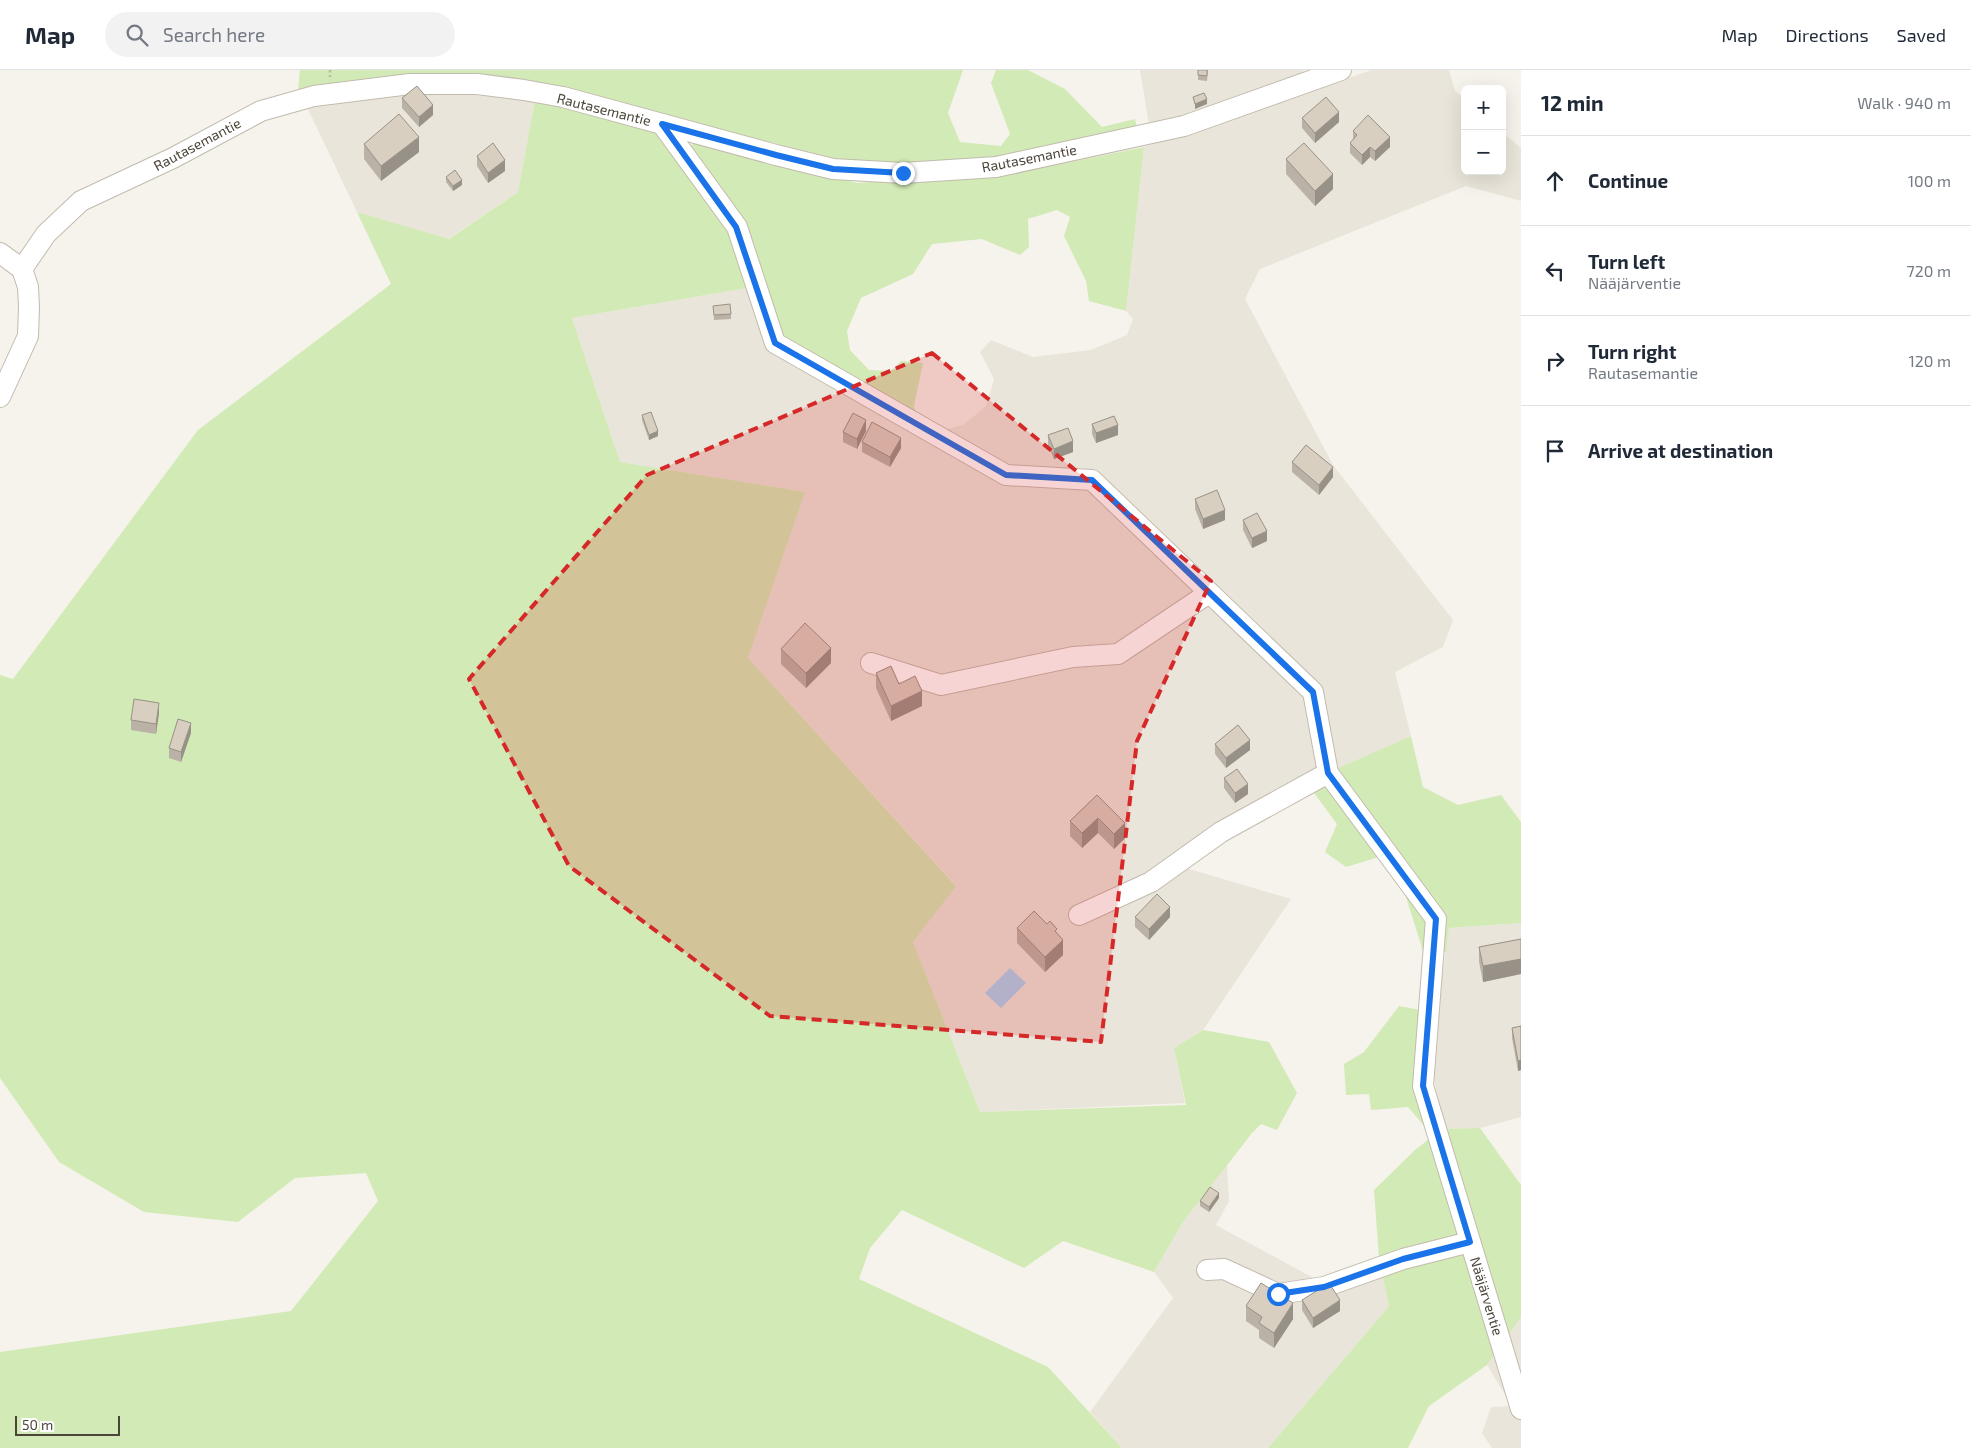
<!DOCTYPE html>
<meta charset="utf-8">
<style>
:root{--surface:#fff;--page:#f2f2f3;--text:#1f2937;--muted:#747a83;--line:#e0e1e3}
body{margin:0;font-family:"Exo 2",sans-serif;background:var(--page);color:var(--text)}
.controls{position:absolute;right:15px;top:15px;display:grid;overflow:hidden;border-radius:8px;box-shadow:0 5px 20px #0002}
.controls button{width:45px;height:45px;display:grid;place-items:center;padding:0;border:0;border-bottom:1px solid var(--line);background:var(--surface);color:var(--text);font:25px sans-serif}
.scale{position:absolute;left:15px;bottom:12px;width:105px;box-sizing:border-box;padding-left:5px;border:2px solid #4b4439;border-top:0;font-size:14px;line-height:18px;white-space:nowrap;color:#4b4439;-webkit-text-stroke:4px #fff;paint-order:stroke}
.stop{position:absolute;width:15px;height:15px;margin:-11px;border:4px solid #1a73e8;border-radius:50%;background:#fff}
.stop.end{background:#1a73e8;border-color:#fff;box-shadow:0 1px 5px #0008}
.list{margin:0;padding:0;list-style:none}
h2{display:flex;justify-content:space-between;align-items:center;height:65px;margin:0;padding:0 20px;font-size:21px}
h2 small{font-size:16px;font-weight:400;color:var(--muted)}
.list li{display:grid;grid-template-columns:32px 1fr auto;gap:15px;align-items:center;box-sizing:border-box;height:90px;padding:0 20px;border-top:1px solid var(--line)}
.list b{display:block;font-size:19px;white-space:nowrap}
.list p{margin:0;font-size:16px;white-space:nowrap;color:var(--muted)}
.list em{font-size:16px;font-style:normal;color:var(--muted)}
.icon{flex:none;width:28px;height:28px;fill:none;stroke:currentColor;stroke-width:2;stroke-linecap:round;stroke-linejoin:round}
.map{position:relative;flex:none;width:1521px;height:1378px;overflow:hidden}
header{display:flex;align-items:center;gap:30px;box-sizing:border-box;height:70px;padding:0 25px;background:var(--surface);border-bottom:1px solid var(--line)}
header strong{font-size:24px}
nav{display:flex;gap:28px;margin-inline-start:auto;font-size:18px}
.search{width:350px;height:45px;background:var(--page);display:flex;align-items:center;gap:12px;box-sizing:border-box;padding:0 18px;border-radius:28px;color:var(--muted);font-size:19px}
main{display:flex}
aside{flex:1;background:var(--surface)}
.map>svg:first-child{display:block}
.residential{fill:#eae5da}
.green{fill:#d2eab5}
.water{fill:#a9d4f2}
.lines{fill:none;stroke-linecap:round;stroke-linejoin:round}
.minor-casing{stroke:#c2bbae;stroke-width:22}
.path{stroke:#c4b79f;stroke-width:2.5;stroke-dasharray:2.5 2.5;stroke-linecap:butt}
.minor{stroke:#fff;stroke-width:20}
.wall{fill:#bab2a6}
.shaded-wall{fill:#979187}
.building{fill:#d8cfc1;stroke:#979187}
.route{stroke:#1a73e8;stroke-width:6}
.marked{fill:#d62828;fill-opacity:0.2;stroke:#d62828;stroke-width:4;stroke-dasharray:10 6;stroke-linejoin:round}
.labels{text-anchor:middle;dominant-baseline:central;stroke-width:4.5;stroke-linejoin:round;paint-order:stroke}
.street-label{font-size:14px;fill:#4b4439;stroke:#fff}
</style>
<header>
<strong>Map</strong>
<div class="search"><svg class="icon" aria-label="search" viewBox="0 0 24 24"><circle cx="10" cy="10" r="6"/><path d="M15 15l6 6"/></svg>Search here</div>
<nav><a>Map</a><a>Directions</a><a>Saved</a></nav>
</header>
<main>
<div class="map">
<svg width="1521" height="1378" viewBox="0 0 1521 1378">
<rect width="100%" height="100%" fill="#f6f3ec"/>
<g class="residential">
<path d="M1140,0H1302L1305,4L1227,34L1149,55Z"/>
<path d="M1372,0H1449L1455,21L1465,29V101H1502V62L1521,78V131L1466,116L1260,199L1245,229L1333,395L1453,550L1443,577L1395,602L1411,666L1306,712L1169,793L1291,829L1203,960L1174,978L1185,1033L980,1042L913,872L956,815L748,588L805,422L620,392L572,248L747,218L769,280L931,375L939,361L963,355L986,336L994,309L980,282L991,270L1033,287L1091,280L1127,265L1133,249L1126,241L1144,77Z"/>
<path d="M400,19L535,30L518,122L448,169L357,142L306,35Z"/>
<path d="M1521,853V1047L1480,1058L1442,1059L1431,987L1449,858Z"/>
<path d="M1227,1095L1229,1131L1216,1155L1321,1212L1379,1189L1389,1236L1268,1378H1122L1090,1342L1173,1228L1154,1202L1183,1152Z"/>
<path d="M1521,1247V1378H1492L1482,1363L1491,1337L1512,1336L1487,1295Z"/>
</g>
<g class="green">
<path d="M300,0H963L948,43L960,72L1001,76L1010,64L991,13L996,0H1028L1065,19L1102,57L1135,49L1137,58L989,92L862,95L547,16L432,3L298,20Z"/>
<path d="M535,30L657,60L730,157L747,218L572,248L620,392L805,422L748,588L956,816L913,872L980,1042L1186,1035L1174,978L1203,960L1269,972L1297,1023L1277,1060L1261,1054L1252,1063L1183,1152L1154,1202L1063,1171L1024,1198L902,1140L870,1178L859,1209L1048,1297L1122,1378H0V1282L291,1241L378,1131L366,1103L295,1108L238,1152L144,1142L59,1092L0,1008V605L13,609L198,360L391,214L357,142L449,169L518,122Z"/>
<path d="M696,71L857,113L1023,102L1144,77L1126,241L1089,231L1086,211L1064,166L1070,147L1057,140L1028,149L1029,177L1020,185L982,169L932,174L913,204L861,228L847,261L850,280L869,300L891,301L901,291L923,293L914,336L918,349L786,273L742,147L686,80Z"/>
<path d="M1411,666L1423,717L1458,735L1501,725L1521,752V853L1449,858L1446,882L1424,884L1392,783L1346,797L1325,782L1337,754L1306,712Z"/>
<path d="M1399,936L1421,940L1426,1058L1408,1037L1371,1040L1369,1024L1346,1025L1344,994L1364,982Z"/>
<path d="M1480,1058L1521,1115V1247L1487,1295L1429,1336L1408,1378H1268L1389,1236L1379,1189L1374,1120L1415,1080L1442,1059Z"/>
</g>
<path class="water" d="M1010,898L1026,913L1001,938L985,923Z"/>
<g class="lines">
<defs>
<g id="minor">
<path d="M662,54L737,157L775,273L1006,405L1092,410L1313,622L1328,703L1436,849L1423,1016L1521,1339"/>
<path d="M0,183L22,199L28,217L29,237L28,266L0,327"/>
<path d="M22,199L46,164L81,131L173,88L261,41L314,26L410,14H477L524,20L563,27L776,85L833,99L903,103L996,97L1184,56L1341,0"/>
<path d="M871,593L941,615L1073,587L1118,584L1209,523"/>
<path d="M1079,845L1151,812L1221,762L1328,703"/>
<path d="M1207,1200L1224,1199L1278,1224L1324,1217L1403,1189L1470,1172"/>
</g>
</defs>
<use href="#minor" class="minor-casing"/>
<path class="path" d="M330,0V7"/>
<use href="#minor" class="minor"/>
</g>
<g class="wall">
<path d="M1198,0H1208L1207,11L1198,10Z"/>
<path d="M402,28L433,45L419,57L402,38Z"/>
<path d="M1302,48L1339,52L1315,73L1302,58Z"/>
<path d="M1353,61L1390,77L1375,91L1370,87L1362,95L1350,83V73L1353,70Z"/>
<path d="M364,74L419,82L381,111L364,89Z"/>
<path d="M477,86L505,101L488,113L477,96Z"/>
<path d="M1286,89L1333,119L1315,136L1286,104Z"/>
<path d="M446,107L462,115L453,121L446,112Z"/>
<path d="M713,236L731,244V249L714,250Z"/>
<path d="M642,345L658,366L649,370L642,350Z"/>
<path d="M1092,354L1118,365L1096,373L1092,364Z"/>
<path d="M866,361L857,379L843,372V362Z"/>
<path d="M1048,365L1073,382L1054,389L1048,375Z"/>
<path d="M862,372L901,378L890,397L862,382Z"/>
<path d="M1292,392L1333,407L1319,425L1292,402Z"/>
<path d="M1195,429L1225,450L1203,459L1195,439Z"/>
<path d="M1243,450L1267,471L1252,478L1243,460Z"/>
<path d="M781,579L831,593L806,618L781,594Z"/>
<path d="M876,603L899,614L922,636L891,651L876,618Z"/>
<path d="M159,643L156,664L131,660V650Z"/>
<path d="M191,663L181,692L169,688V678Z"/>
<path d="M1215,674L1250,680L1226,698L1215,684Z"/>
<path d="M1224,708L1248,724L1235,733L1224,718Z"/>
<path d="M1097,725L1125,768L1114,779L1098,763L1082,778L1070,766V751Z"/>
<path d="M1135,847H1170L1149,870L1135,857Z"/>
<path d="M1047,854L1057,864L1063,885L1045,902L1017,873V858Z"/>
<path d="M1521,869V904L1483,912L1479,892V877Z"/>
<path d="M1521,956V1000L1518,1001L1512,968V958Z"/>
<path d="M1219,1128L1209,1142L1200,1136V1131Z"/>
<path d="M1302,1230L1340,1241L1313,1258L1302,1240Z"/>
<path d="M1246,1236L1293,1249L1274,1278L1259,1268V1260L1246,1251Z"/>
</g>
<g class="shaded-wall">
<path d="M1207,29V34L1195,39V34Z"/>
<path d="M433,35V45L419,57V47Z"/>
<path d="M1339,42V52L1315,73V63Z"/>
<path d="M419,67V82L381,111V96Z"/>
<path d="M1390,67V77L1375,91V81Z"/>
<path d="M1370,77V87L1362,95V85Z"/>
<path d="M505,90V101L488,113V103Z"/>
<path d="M1333,104V119L1315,136V121Z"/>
<path d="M462,110V115L453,121V116Z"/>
<path d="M866,350V361L857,379V369Z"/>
<path d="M1118,355V365L1096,373V363Z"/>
<path d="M658,361V366L649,370V365Z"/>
<path d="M901,368V378L890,397V387Z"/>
<path d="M1073,371V382L1054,389V379Z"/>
<path d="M1333,397V407L1319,425V415Z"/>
<path d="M1225,440V450L1203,459V449Z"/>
<path d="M1267,461V471L1252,478V468Z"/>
<path d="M831,578V593L806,618V603Z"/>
<path d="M922,621V636L891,651V636Z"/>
<path d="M159,633V643L156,664V654Z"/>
<path d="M191,653V663L181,692V682Z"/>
<path d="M1250,670V680L1226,698V688Z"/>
<path d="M1248,714V724L1235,733V723Z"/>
<path d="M1098,748V763L1082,778V763Z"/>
<path d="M1125,753V768L1114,779V764Z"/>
<path d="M1170,837V847L1149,870V859Z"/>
<path d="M1063,870V885L1045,902V887Z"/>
<path d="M1521,889V904L1483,912V896Z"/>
<path d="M1521,990V1000L1518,1001V991Z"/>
<path d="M1219,1123V1128L1209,1142V1137Z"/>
<path d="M1340,1230V1241L1313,1258V1248Z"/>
<path d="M1293,1233V1249L1274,1278V1263Z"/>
</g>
<g class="building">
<path d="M1198,0H1207V6L1198,5Z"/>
<path d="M417,16L433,35L419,47L402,28Z"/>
<path d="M1204,23L1207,29L1195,34L1193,27Z"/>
<path d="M1326,27L1339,42L1315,63L1302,48Z"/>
<path d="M399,44L419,67L381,96L364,74Z"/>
<path d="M1368,45L1390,67L1375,81L1370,77L1362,85L1350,73L1357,65L1353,61Z"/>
<path d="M493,73L505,90L488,103L477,86Z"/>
<path d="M1304,73L1333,104L1315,121L1286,89Z"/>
<path d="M455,100L462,110L453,116L446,107Z"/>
<path d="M730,234L731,244L714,245L713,236Z"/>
<path d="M651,342L658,361L649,365L642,345Z"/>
<path d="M853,343L866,350L857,369L843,362Z"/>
<path d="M1114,346L1118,355L1096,363L1092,354Z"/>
<path d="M872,352L901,368L890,387L862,372Z"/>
<path d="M1068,358L1073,371L1054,379L1048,365Z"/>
<path d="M1306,375L1333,397L1319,415L1292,392Z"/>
<path d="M1217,420L1225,440L1203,449L1195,429Z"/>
<path d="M1257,443L1267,461L1252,468L1243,450Z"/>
<path d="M805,553L831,578L806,603L781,579Z"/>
<path d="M891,596L899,614L915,606L922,621L891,636L876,603Z"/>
<path d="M134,629L159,633L156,654L131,650Z"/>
<path d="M178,649L191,653L181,682L169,678Z"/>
<path d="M1238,655L1250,670L1226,688L1215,674Z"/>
<path d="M1237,699L1248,714L1235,723L1224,708Z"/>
<path d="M1097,725L1125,753L1114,764L1098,748L1082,763L1070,751Z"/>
<path d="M1157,824L1170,837L1149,859L1135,847Z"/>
<path d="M1034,841L1047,854L1050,851L1057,859L1055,861L1063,870L1045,887L1017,858Z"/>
<path d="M1521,869V889L1483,896L1479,877Z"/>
<path d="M1521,956V990L1518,991L1512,958Z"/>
<path d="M1210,1117L1219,1123L1209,1137L1200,1131Z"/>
<path d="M1261,1213L1293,1233L1274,1263L1259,1253L1262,1247L1246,1236Z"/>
<path d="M1329,1213L1340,1230L1313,1248L1302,1230Z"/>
</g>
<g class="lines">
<path class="route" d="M903,103L833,99L776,85L662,54L736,157L775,273L1006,405L1092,410L1313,622L1328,703L1436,849L1423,1016L1470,1172L1403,1189L1324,1217L1278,1224"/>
</g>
<path class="marked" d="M932,283L1211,511L1137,671L1101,972L770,946L569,796L469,609L647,405Z"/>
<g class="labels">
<g class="street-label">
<text transform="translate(604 39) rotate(14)">Rautasemantie</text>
<text transform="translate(197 74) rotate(-28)">Rautasemantie</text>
<text transform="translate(1029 88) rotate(-11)">Rautasemantie</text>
<text transform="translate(1487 1226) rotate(73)">Nääjärventie</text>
</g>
</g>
</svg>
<div class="controls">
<button>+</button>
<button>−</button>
</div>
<div class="scale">50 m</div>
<div class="stop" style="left:1278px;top:1224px"></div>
<div class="stop end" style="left:903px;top:103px"></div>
</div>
<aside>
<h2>12 min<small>Walk · 940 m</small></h2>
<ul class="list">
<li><svg class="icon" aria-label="ahead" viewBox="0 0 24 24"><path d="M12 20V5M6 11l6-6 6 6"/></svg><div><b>Continue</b></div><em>100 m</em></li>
<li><svg class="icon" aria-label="left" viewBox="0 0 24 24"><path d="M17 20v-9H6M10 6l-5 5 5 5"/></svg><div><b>Turn left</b><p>Nääjärventie</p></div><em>720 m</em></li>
<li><svg class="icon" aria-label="right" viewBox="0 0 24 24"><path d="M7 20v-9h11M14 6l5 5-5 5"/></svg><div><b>Turn right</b><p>Rautasemantie</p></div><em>120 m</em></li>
<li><svg class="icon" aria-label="arrive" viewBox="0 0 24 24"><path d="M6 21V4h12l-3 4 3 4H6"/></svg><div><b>Arrive at destination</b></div></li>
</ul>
</aside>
</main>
